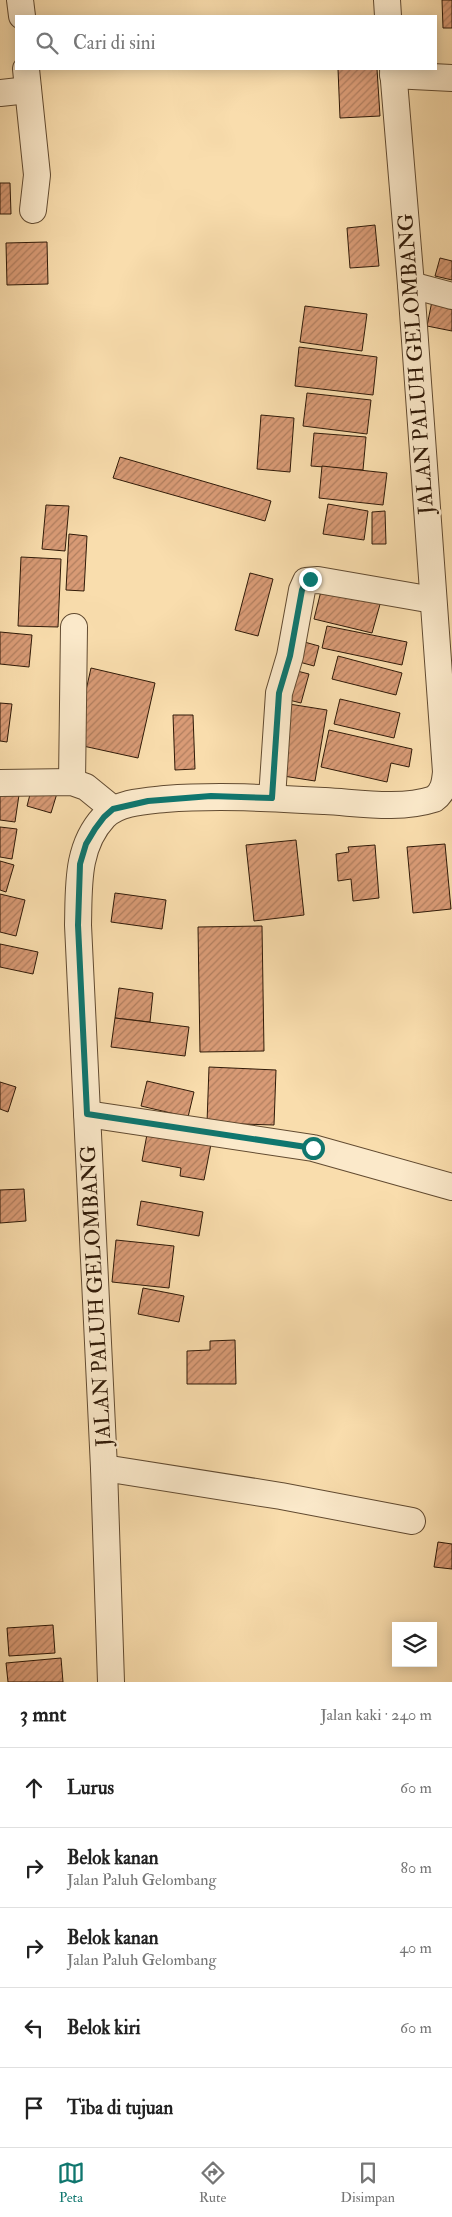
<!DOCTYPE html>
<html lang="id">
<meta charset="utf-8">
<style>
:root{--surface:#fff;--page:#f2f2f2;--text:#222;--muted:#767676;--line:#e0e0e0;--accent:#0f766e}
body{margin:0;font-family:"IM FELL Double Pica",serif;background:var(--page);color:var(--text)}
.controls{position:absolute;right:15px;bottom:15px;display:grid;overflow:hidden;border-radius:0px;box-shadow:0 2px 12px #0003}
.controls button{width:45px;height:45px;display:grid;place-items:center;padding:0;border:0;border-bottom:1px solid var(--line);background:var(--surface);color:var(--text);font:25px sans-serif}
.stop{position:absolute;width:15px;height:15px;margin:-11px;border:4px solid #0f766e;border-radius:50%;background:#fff}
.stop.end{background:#0f766e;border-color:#fff;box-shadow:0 1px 5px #0008}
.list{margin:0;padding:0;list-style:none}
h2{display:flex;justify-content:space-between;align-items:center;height:65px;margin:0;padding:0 20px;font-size:21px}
h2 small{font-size:16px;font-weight:400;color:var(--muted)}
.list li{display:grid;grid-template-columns:32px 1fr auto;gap:15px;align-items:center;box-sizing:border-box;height:80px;padding:0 20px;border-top:1px solid var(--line)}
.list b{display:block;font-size:19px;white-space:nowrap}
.list p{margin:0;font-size:16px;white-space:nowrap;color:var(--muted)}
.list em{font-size:16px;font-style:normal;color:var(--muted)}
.icon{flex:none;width:28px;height:28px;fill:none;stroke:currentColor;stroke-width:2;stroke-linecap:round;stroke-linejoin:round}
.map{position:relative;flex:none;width:452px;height:1682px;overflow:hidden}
.search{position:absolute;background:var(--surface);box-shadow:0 2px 12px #0003;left:15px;right:15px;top:15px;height:55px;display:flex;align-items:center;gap:12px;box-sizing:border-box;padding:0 18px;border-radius:0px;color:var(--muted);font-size:19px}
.sheet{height:465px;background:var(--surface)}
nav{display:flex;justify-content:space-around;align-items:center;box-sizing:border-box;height:70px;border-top:1px solid var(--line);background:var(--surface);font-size:14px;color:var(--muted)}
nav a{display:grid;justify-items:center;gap:2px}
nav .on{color:var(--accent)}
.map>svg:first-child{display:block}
.building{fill:url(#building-hatch);stroke:#301a08}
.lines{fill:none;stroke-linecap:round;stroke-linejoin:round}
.minor-casing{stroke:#624b31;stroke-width:28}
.minor{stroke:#fbe9ca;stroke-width:26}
.route{stroke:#0f766e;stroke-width:6}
.labels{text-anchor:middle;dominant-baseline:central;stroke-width:5;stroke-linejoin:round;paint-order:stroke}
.street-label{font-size:21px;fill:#301a08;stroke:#fbe9ca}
</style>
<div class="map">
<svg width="452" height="1682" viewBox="0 0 452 1682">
<defs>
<pattern id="building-hatch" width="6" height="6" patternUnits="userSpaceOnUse" patternTransform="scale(1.25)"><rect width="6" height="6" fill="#d99b76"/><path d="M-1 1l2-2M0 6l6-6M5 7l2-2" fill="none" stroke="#b07e5f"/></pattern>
</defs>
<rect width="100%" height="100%" fill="#f9ddad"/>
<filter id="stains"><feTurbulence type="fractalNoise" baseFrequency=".004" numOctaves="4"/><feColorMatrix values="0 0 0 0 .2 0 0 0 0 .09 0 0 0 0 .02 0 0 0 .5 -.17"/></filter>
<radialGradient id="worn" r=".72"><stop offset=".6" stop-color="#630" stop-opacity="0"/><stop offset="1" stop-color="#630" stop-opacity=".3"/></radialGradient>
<g class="building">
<path d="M442,0H452V28H443Z"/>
<path d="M338,69H377L380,116L340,118Z"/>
<path d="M0,183H10L11,214H0Z"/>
<path d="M375,225L379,266L350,268L347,228Z"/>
<path d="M47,242L48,284L7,285L6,243Z"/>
<path d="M440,258L452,261V280L435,276Z"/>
<path d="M432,301L452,305V331L427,326Z"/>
<path d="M305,306L367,314L362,351L300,342Z"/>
<path d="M299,347L377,357L373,395L295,386Z"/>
<path d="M307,393L371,400L367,434L303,426Z"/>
<path d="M261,415L294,418L290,472L257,469Z"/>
<path d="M314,433L366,437L363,470L311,466Z"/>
<path d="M120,457L271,501L265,521L113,478Z"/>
<path d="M322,466L387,473L383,505L319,498Z"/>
<path d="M328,504L368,511L364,540L323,534Z"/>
<path d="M46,505L69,506L65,551L42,549Z"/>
<path d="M385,511L386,544H372V512Z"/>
<path d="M69,534L87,536L84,591L66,590Z"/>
<path d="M21,557L61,559L58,627L18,626Z"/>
<path d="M250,573L273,579L258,636L235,630Z"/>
<path d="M323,583L382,597L372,633L314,619Z"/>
<path d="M327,626L407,642L402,665L322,648Z"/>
<path d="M0,632L32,635L29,667L0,664Z"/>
<path d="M297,640L319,646L314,666L292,660Z"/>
<path d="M338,656L402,673L396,695L332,679Z"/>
<path d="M91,668L155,683L138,758L74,744Z"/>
<path d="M289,669L309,674L301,703L281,698Z"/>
<path d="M340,699L400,713L394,738L334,724Z"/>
<path d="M0,703L12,704L7,742L0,741Z"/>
<path d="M289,704L327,710L315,781L277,775Z"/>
<path d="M173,715H193L195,769L175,770Z"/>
<path d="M329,730L412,749L409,767L391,763L387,782L321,767Z"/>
<path d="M33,783L58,790L51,813L27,806Z"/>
<path d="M0,792L19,795L15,822L0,820Z"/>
<path d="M0,827L17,829L12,859L0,857Z"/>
<path d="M296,840L304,915L254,921L246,845Z"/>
<path d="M445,844L451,909L413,913L407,847Z"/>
<path d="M375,845L379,898L353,901L351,879L338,881L336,854L349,852L348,847Z"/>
<path d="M0,861L14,865L6,892L0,890Z"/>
<path d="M115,893L166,900L162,929L111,922Z"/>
<path d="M0,894L25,900L16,936L0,932Z"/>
<path d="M262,926L264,1051L200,1052L198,927Z"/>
<path d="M0,944L38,952L33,974L0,967Z"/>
<path d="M119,988L153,993L150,1022L115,1018Z"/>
<path d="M115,1018L189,1027L185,1056L111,1047Z"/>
<path d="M209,1067L276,1070L274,1125L207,1123Z"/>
<path d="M147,1081L194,1092L188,1117L141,1106Z"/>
<path d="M0,1082L16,1087L8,1112L0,1109Z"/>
<path d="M148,1129L212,1139L204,1180L180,1176L181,1168L142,1161Z"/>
<path d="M24,1189L26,1221L0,1223V1190Z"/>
<path d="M141,1201L203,1212L199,1236L137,1225Z"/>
<path d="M116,1240L174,1246L169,1288L112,1282Z"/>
<path d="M143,1288L184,1296L179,1322L138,1314Z"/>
<path d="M235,1340L236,1384H187V1351L210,1350V1341Z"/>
<path d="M438,1542L452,1544V1569L434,1567Z"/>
<path d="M53,1625L55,1653L9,1656L7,1628Z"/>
<path d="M61,1658L63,1682H8L6,1663Z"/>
</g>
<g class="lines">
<defs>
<g id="minor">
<path d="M20,0L22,16"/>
<path d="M387,0L388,16"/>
<path d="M26,69L37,175L33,210"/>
<path d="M393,75L452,78"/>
<path d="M0,93L28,90"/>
<path d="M411,285L452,296"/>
<path d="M72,782L74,627"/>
<path d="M0,783L72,782L86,787L113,809"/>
<path d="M272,798L279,693L290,656L302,590L306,581L318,580L433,600"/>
<path d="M87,1114L313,1148L452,1187"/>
<path d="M104,1468L281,1496L412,1521"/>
<path d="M111,1682L104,1468L78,925C79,887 76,847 104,817C118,802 146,801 165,799C218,795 271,798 325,801C360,803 400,810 434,799C444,792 445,782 446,772L411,285L393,69"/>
</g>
</defs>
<use href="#minor" class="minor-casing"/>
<use href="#minor" class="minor"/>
</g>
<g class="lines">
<path class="route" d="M310,579L306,581L302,590L290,656L279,693L272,798L211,796L148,801L113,809L104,817L95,829L86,844L80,864L78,925L87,1114L313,1148"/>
</g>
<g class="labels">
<g class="street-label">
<text transform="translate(416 364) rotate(-94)">JALAN PALUH GELOMBANG</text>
<text transform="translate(96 1296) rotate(-93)">JALAN PALUH GELOMBANG</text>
</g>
</g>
<rect width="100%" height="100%" filter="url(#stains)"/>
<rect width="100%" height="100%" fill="url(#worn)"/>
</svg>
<div class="controls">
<button><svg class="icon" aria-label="layers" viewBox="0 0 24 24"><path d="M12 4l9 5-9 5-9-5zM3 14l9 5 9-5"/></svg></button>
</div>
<div class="stop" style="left:313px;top:1148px"></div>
<div class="stop end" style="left:310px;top:579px"></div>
<div class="search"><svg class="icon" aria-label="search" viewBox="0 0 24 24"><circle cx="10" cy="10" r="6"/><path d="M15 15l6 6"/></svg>Cari di sini</div>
</div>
<section class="sheet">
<h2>3 mnt<small>Jalan kaki · 240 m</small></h2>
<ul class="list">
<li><svg class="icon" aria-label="ahead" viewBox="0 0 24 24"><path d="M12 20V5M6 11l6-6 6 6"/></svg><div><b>Lurus</b></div><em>60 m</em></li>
<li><svg class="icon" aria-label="right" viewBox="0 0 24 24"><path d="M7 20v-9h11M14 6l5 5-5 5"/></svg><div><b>Belok kanan</b><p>Jalan Paluh Gelombang</p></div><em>80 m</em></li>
<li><svg class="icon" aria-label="right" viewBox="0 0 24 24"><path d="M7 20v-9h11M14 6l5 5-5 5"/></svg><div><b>Belok kanan</b><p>Jalan Paluh Gelombang</p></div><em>40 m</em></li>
<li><svg class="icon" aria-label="left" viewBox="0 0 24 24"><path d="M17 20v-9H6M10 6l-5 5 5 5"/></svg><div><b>Belok kiri</b></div><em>60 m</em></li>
<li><svg class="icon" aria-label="arrive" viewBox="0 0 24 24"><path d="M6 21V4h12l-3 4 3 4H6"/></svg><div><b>Tiba di tujuan</b></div></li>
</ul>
</section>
<nav>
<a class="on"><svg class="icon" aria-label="map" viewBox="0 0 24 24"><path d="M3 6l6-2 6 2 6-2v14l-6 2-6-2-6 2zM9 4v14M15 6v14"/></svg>Peta</a>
<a><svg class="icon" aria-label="directions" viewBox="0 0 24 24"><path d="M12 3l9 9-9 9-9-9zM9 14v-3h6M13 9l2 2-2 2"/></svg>Rute</a>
<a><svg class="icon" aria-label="saved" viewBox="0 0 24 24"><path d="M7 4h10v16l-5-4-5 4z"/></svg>Disimpan</a>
</nav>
